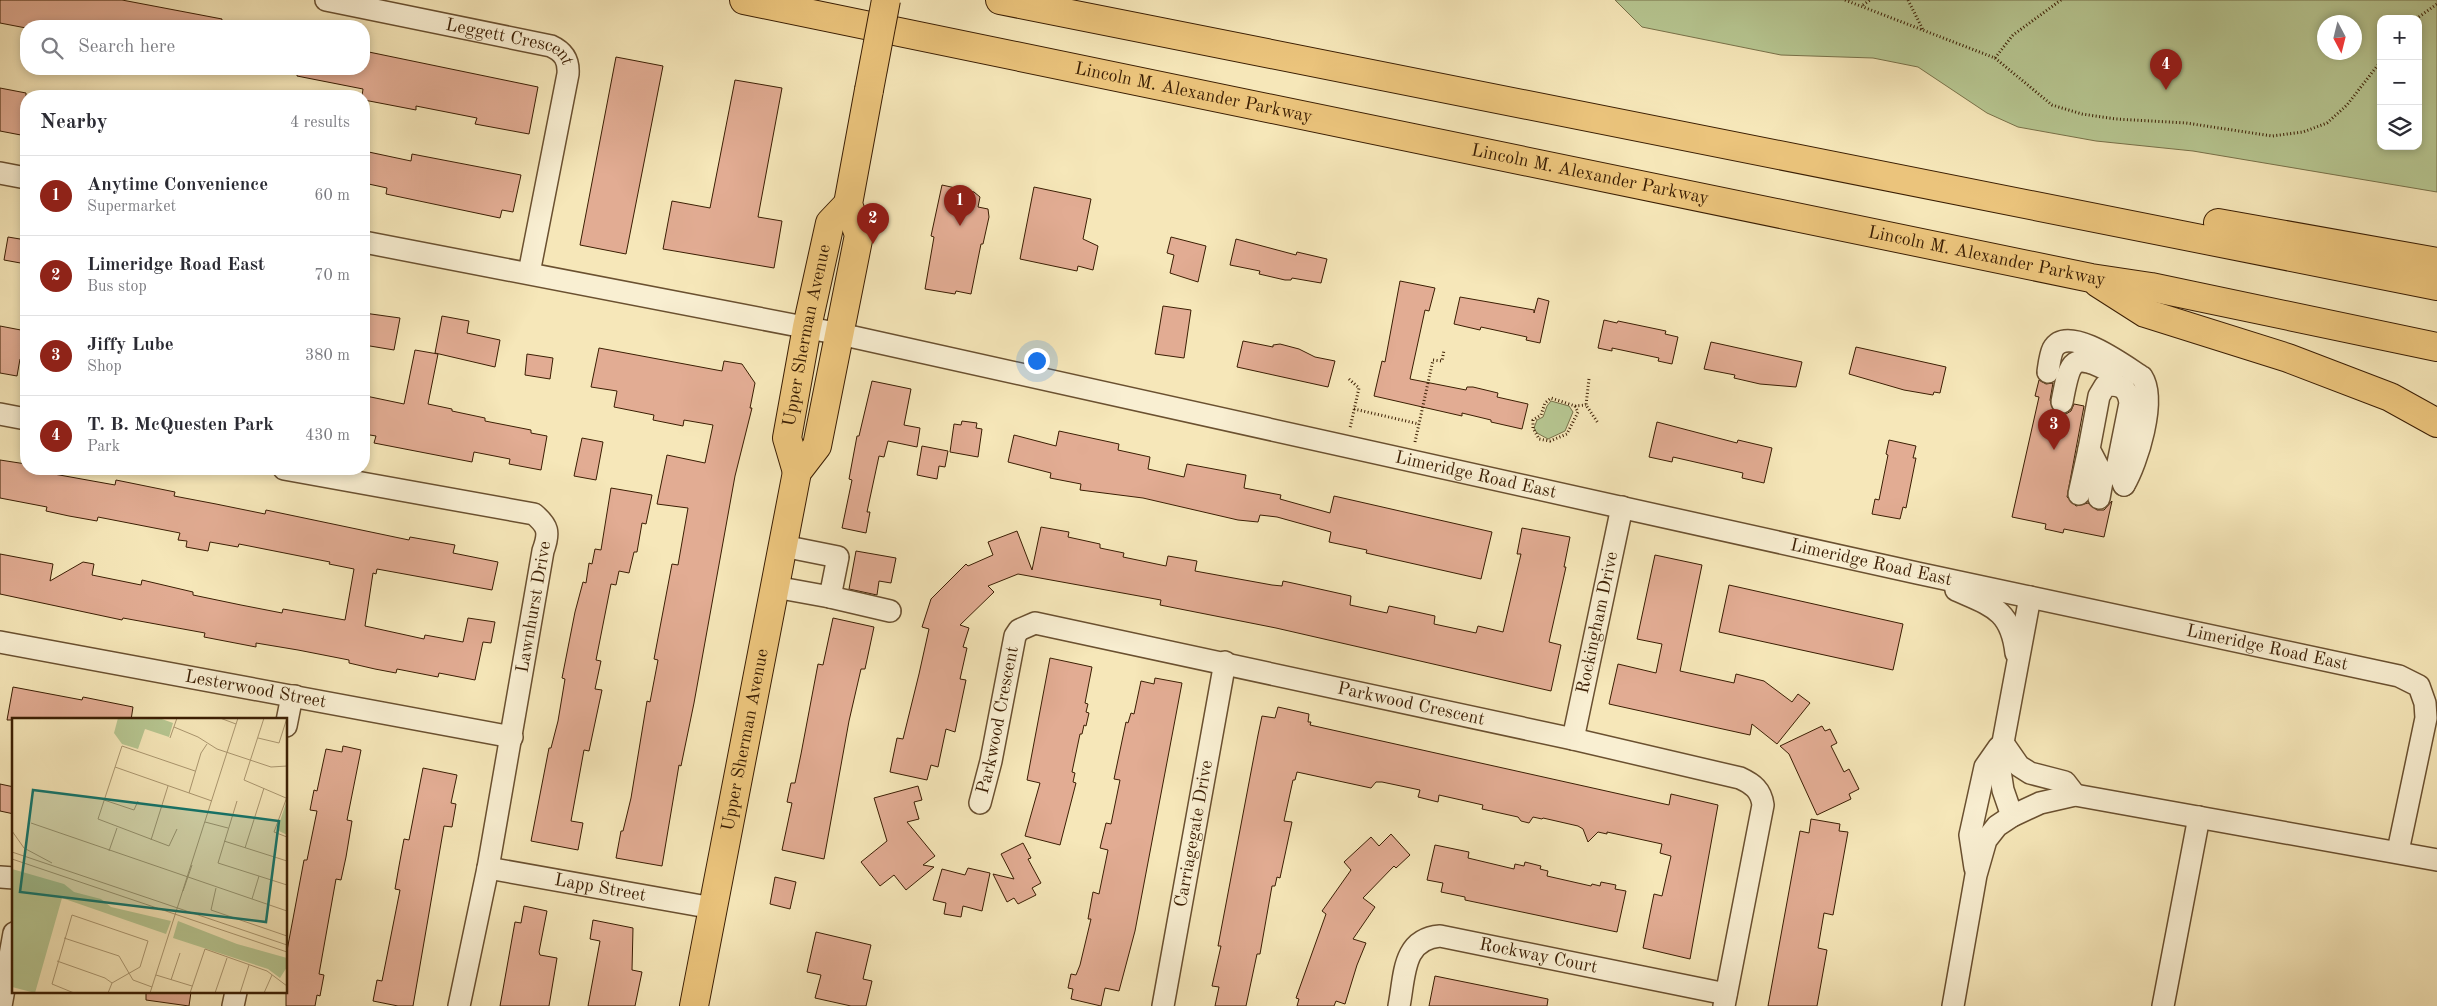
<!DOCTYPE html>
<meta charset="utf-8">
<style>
:root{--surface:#fff;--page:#f2f2f3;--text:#2b2b33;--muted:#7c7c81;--line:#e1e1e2;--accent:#8f2418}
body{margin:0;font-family:"Old Standard TT",serif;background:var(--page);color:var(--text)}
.controls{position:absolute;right:15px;top:15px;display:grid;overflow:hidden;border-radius:10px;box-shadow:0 2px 8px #0003}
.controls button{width:45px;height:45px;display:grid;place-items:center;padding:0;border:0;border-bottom:1px solid var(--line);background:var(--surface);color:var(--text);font:25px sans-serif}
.compass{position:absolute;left:2317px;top:15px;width:45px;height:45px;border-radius:50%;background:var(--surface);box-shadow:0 2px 8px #0003;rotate:173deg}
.you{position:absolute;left:1036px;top:360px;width:18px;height:18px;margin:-12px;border:4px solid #fff;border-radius:50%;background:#1a73e8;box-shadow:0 0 0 8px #1a73e833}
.badge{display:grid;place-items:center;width:32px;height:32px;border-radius:50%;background:var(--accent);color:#fff;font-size:16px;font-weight:700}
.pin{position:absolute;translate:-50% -41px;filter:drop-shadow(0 1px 2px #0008)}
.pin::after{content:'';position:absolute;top:26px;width:18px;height:15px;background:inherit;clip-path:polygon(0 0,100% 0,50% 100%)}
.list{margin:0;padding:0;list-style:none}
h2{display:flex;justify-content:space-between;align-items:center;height:65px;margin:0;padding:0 20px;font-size:21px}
h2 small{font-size:16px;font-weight:400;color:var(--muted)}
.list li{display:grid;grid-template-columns:32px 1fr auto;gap:15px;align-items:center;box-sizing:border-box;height:80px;padding:0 20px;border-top:1px solid var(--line)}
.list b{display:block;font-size:19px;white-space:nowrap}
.list p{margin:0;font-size:16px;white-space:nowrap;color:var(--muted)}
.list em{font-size:16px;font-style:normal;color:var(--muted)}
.icon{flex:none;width:28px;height:28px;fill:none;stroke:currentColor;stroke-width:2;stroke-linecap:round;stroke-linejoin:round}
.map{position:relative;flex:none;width:2437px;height:1006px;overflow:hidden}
.search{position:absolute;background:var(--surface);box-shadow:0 2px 8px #0003;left:20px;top:20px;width:350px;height:55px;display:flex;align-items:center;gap:12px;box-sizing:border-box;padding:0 18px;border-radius:20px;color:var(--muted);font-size:19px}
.panel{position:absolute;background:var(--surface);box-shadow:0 2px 8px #0003;left:20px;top:90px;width:350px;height:385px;border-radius:20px}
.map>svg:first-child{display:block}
.green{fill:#b7c792;stroke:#79724a;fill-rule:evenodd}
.building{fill:#e2ac93;stroke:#3b1e03}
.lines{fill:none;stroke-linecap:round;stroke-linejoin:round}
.minor-casing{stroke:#6a5030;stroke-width:24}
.major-casing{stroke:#3b1e03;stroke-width:30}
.highway-casing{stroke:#3b1e03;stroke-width:30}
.path{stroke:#3b1e03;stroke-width:3;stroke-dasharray:1 2.5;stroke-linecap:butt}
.minor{stroke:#f9efd2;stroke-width:21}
.major{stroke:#ebc47c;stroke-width:28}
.highway{stroke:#ebc47c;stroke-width:28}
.major-bridge-casing{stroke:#3b1e03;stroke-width:30;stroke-linecap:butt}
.major-bridge{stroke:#ebc47c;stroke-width:28}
.labels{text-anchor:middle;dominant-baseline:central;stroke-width:5;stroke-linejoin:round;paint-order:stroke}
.street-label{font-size:18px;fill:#3b1e03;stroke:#f9efd2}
.inset-road{fill:none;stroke:#ab9770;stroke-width:1}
.view{fill:#0f766e;fill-opacity:0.15;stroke:#0f766e;stroke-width:2.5}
.inset-edge{fill:none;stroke:#3b1e03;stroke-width:2.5}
</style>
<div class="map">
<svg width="2437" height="1006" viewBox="0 0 2437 1006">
<rect width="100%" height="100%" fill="#f6e7b9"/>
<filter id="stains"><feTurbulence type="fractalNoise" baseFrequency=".004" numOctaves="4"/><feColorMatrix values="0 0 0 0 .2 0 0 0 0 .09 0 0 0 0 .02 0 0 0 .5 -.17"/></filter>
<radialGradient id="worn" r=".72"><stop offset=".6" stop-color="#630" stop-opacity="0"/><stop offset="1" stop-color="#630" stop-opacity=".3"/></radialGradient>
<g class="green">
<path d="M1615,0H2437V192L2193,151L2096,141L2018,127L1987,113L1918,67L1873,58L1781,55L1642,27ZM2381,19H2418V146H2381ZM2324,22H2354V52H2324Z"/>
<path d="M1551,401L1569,406L1573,412L1565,431L1548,439L1537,433L1534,428L1537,420L1543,417L1547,406Z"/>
</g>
<g class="building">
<path d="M0,0H122L222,19L221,26H26V28L0,23Z"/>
<path d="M364,51L538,87L529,134L475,124L477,118L416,106V110L364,100V96H362L363,89L297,76V69H364Z"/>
<path d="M616,57L663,66L626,254L580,245Z"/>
<path d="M735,80L782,88L758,217L782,221L774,268L663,249L672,201L710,208Z"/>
<path d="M0,88L26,93V136L0,131Z"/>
<path d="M364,151L411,161L412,154L521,175L513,212L502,210L500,218L386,194L387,188L364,183Z"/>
<path d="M942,185L974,192L980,197L978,207L988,209L989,217L983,244H981L971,294L956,291L955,294L925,289L934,237L931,236Z"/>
<path d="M1034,187L1091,199L1083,239L1098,246L1093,270L1078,266L1077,271L1020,259Z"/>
<path d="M8,237L26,240V264L4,260Z"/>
<path d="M1171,237L1206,246L1198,282L1170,273L1174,255L1167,253Z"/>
<path d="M1236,239L1296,255L1297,252L1327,259L1321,283L1292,278L1291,280H1285L1259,274L1260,271L1230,265Z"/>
<path d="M1400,281L1435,288L1429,311L1425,310L1410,379L1466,390L1467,387H1473L1498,393L1497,397L1528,404L1522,429L1491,422V420L1462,413V416L1374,396L1382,361L1385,362Z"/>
<path d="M1460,297L1534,310V313L1538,298L1549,301L1540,343L1526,340L1527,337L1481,327L1480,330L1454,324Z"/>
<path d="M1163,306L1191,310L1184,358L1155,354Z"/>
<path d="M364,313L400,318L394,350L364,345Z"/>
<path d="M442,316L469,321L467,333L500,340L495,367L435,353Z"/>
<path d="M1604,320L1617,323L1618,321L1666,331L1665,334L1678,337L1672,364L1658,361L1659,358L1612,348V351L1598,348Z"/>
<path d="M0,326L26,331V360L20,359L17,376L0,373Z"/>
<path d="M1243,341L1273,347V345L1280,344L1299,349L1315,357L1335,361L1328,387L1237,367Z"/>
<path d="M1711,342L1802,362L1796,387L1760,384L1734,378L1735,375L1704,369Z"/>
<path d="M1856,347L1946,367L1940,393L1934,392L1933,395L1904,390L1849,374Z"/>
<path d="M599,348L722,371L724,361L742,364L755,383L750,408H752L735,476L694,703L681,766L679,765L662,866L616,858L621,831H623L631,798L647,701L650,702L658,660L654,659L672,564L678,565L688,508L657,504L667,455L705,463L713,425L684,420L683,426L653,420L654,415L614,407L617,391L591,387Z"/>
<path d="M415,350L438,354L428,404L452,409V411L485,418V421L531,430V433L547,436L541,470L509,464L510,459L474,452L472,462L374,443L376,436L364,434L366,396L404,404Z"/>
<path d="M527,354L553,358L550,379L525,375Z"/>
<path d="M2039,380L2046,384L2053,383L2050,400L2054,412L2066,414L2071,411L2074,404L2084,406L2067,497L2076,506L2088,503L2097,510H2104L2112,501L2104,537L2064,529L2063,533L2045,529L2046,524L2012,517L2039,397L2035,396Z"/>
<path d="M872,381L911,389L904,425L920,428L917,447L888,441L884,457L879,456L867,512H870L866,533L842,528L852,480L849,479L857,436H859Z"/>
<path d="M962,421L977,423L976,428L982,429L978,457L950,452L954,424L961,425Z"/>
<path d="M1657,422L1737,443L1738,440L1772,448L1764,483L1742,478L1743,473L1673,457L1672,462L1649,457Z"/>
<path d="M1059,431L1119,444L1118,450L1150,457L1148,469L1184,477L1187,464L1246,475L1244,488L1281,495L1280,499L1330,513L1334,496L1492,532L1481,579L1366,553L1367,550L1329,542L1331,532L1277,517L1260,515L1258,522L1238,520L1143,498L1080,490L1081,484L1050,478L1051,473L1008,462L1014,435L1056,446Z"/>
<path d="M582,438L603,442L596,480L574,476Z"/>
<path d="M1889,440L1916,446L1913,458H1916L1906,508L1903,507L1900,519L1872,514L1875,499L1879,500L1888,455L1886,454Z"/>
<path d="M922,446L948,451L945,467L939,466L937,479L917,475Z"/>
<path d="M0,460L26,464V469L115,485L116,480L175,492L174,496L216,504L265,514L266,510L409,540L410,537L455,545L453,553L498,562L492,590L377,569L376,574L373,573L365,626L424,639L425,635L463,642L468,618L495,622L491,643L483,642L475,680L439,673L438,677L397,669L396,673L375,669L349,663V660L298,650L256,643V647L204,637L205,633L123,618L122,620L0,594V554L53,564L50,581L83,562L94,564L92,575L141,585L142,580L193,592V595L241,605L282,613L283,609L345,620L354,569L329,564L330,562L239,544L238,547L210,542L208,551L186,547L187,541L178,540L180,533L98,517L97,521L69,516L46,511L47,507L0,498Z"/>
<path d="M611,488L652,495L646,524L642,523L637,552H634L629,573L619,571L616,585L611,584L596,660L601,661L595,689L602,690L589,751L584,750L571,821L583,823L578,850L531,841L549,748H551L558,721L565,679L562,678L575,612L583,582L586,583L589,563L592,564L595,549L601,550Z"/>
<path d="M1041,527L1069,532L1068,537L1100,544V548L1124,553L1123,557L1166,566L1168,556L1197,561L1195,571L1272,585L1282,586L1283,581L1297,584L1351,596L1350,605L1387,613L1389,606L1417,612L1435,616L1434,624L1476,633L1478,626L1503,632L1521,554H1517L1522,528L1570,537L1564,567H1566L1549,642L1561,645L1551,691L1276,628L1160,605L1161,600L1018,574L988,586L994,592L960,625L969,628L963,647L967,648L960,679L966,680L955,732L946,729L938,767L931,765L927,780L890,772L897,738L903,739L919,674L929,629L922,627L931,599L966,564L968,566L993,555L988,542L1017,531L1032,570Z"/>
<path d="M856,551L896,558L891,583L879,581L877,595L849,589Z"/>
<path d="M1655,555L1702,565L1680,671L1734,683L1736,674L1764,681L1792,702L1798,694L1810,703L1777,744L1752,724L1750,735L1609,704L1618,664L1656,673L1662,644L1637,639Z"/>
<path d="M1729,585L1903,624L1893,670L1719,632Z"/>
<path d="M833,618L874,627L865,669H861L849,721L824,859L782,850L792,803L787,802L791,783H795L801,754L818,664L823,665Z"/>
<path d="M1050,658L1092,667L1085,703L1088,704L1086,712L1089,713L1086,726L1084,725L1082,734H1080L1072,772L1075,773L1073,782L1076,783L1060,845L1025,836L1040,783L1027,780Z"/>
<path d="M1155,678L1182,683L1135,931L1119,991L1105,988L1101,1006L1071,999L1073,989L1068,988L1071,974L1076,975L1080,965L1091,919H1088L1093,892L1099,894L1108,850L1100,848L1106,823L1111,824L1120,780L1114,779L1126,722L1128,723L1131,713L1134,714L1141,681L1154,684Z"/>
<path d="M13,687L82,700L83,697L133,707L131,720H7Z"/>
<path d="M1278,707L1309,714L1308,722H1311L1310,725L1458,758L1669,805L1671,794L1718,805L1690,959L1643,948L1654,894L1662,896L1671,856L1660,853L1662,844L1607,832V834L1598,832L1588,842L1583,829L1578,826L1543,818L1542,819L1533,817L1529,823L1521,821L1518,817L1482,809L1483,805L1439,795L1438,802L1418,797L1420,790L1382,782H1376L1371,788L1297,772L1295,780H1293L1284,821L1292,822L1280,878L1277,877L1275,886H1272L1260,954H1257L1246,1006H1215L1219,987L1212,986L1221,946H1218L1258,735L1262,716L1275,718Z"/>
<path d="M1822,726L1825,731L1830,729L1837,743L1831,746L1844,772L1849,769L1859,789L1849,794L1851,799L1817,815L1789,754L1780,746Z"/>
<path d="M343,746L361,750L347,820L352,821L346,857L341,880L336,879L319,974L324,975L320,996L317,995L315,1006H286V956L304,860H307L317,811L310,810L314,790L317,791L326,749L342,752Z"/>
<path d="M423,768L457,775L451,803L456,804L452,827L444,826L413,1006H398L373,1001L377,980L382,981L400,890L395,889L399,866L404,839L409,840Z"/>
<path d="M0,784L14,787V814L0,811Z"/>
<path d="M918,786L922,800L914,802L919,819L907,822L935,856L923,865L934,867L906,890L894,875L880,886L861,862L887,841L874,798Z"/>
<path d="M1811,819L1840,824L1839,831L1848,832L1833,915L1824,913L1818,948L1827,950L1817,1006H1768L1800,831L1809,833Z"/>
<path d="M1391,834L1410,855L1396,868L1394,866L1363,898L1375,907L1353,939L1366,943L1357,965L1345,1004L1336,1001L1334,1006H1297L1299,999L1296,998L1326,914L1322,911L1351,870L1344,862L1371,837L1379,846Z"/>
<path d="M1023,843L1031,858L1028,859L1041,883L1032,888L1036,895L1018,904L1014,898L1007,902L993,874L1014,879L1001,854Z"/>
<path d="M1435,845L1469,852L1468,858L1514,869L1515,864L1524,866L1525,862L1541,866L1540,869L1548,871L1547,876L1591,886L1592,884L1600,886L1601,882L1616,885L1615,889L1626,891L1617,932L1465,900V897L1441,892L1443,883L1427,880Z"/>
<path d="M968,868L990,873L982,911L963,906L961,917L944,914L946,903L933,900L942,869L965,875Z"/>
<path d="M775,877L796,882L790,909L770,904Z"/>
<path d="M524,906L547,911L539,952L540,955L557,958L549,1006H500L515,922L521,923Z"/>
<path d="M593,920L633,928L632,970L642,972L635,1006H588L600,941L590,939Z"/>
<path d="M816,932L871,945L863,979L872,981L866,1006H851L815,998L821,975L807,972Z"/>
<path d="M1435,976L1548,999L1547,1006H1429Z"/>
<path d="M146,992H191L189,1006L146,1000Z"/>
</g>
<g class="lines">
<defs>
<g id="minor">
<path id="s1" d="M326,0L551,46C564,52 569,60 568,74L529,273"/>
<path d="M0,173L26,178"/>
<path id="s2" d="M364,242L840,334L1917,573L2399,676L2419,686L2425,703L2426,718L2398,851"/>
<path d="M2048,372C2049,365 2050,355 2053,349C2068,323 2126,367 2142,377C2157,400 2137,463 2124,485"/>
<path d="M2062,402C2070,359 2072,351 2113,373"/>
<path d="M0,414L26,419"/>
<path d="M284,469L534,514C548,526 550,532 543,551L488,868L459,1006"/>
<path d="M2079,494L2089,449"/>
<path d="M2099,498L2103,476L2089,449L2099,396L2105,386C2120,383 2128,388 2130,403L2117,468L2124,485"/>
<path d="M775,587L830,597L838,557L783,546"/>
<path d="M1956,590C1992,606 2011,610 2016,653"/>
<path d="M830,597L890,611"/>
<path id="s3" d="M0,642L512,737"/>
<path d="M286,726L292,696H295"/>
<path id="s4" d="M1573,739L1622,507"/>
<path d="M2003,743L2019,766L2030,773L2065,782L2075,795"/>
<path id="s5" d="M980,803L991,761L1015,636L1019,630L1035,623L1573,739L1740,778C1753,784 1761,790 1763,805L1724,1006"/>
<path d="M2012,816L2003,790L1999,764L2030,597"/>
<path id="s6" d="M488,868L713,908"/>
<path d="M1975,868L1970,835L1985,767L1999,747"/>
<path d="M0,877L14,878"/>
<path d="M1,1006L14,933"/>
<path d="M233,1006L236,992"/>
<path id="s7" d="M1163,1006L1225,662"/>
<path id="s8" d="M1399,1006C1405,976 1402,939 1440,936L1726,994"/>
<path d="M1953,1006L1976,875L1986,840L1997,826L2012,816L2040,803L2075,795L2437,860"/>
<path d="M2163,1006L2199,817"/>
</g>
<g id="major">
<path id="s9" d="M797,472L787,438L807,327L830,223L848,204"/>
<path id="s10" d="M694,1006L797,472L817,446L859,235L848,204L869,90"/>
</g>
<g id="highway">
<path id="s11" d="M744,0L2091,278L2151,287L2437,347"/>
<path d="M1000,0L2437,286"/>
<path d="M2218,223L2437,262"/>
<path d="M2098,283L2145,313L2288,358L2390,397L2437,423"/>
</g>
</defs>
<use href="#minor" class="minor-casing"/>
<use href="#major" class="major-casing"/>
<use href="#highway" class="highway-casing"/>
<g class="path">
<path d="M1845,0L1995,58L2013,35L2061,0"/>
<path d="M1908,0L1923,30"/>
<path d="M1863,5L1870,0"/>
<path d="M2416,19L2437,4"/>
<path d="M1995,58L2052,105L2082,114L2116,119L2186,123L2272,136L2303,132L2327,123L2347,105L2381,61"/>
<path d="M1349,379L1359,388L1350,428"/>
<path d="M1589,379L1586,405L1598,423"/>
<path d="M1575,406L1578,412L1567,434L1550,441L1539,439L1533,428V420L1541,415L1545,403L1551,398L1575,406L1586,405"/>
<path d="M1354,409L1419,424"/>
<path d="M1415,442L1433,360L1442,361L1444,350"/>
</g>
<use href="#minor" class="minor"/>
<use href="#major" class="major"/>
<use href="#highway" class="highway"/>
<defs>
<path id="major-bridge" d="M869,90L886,0"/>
</defs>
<use href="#major-bridge" class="major-bridge-casing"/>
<use href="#major-bridge" class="major-bridge"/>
</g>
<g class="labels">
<g class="street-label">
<text stroke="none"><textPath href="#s1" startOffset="189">Leggett Crescent</textPath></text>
<text stroke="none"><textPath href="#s11" startOffset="459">Lincoln M. Alexander Parkway</textPath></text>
<text stroke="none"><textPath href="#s11" startOffset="864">Lincoln M. Alexander Parkway</textPath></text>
<text stroke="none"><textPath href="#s11" startOffset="1269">Lincoln M. Alexander Parkway</textPath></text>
<text stroke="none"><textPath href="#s9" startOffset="140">Upper Sherman Avenue</textPath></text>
<text stroke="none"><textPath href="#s2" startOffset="1136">Limeridge Road East</textPath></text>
<text stroke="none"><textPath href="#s2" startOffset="1541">Limeridge Road East</textPath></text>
<text transform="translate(534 607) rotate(-80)">Lawnhurst Drive</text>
<text stroke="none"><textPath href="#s4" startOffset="119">Rockingham Drive</textPath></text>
<text stroke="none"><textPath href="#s2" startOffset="1946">Limeridge Road East</textPath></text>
<text stroke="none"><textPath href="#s3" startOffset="260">Lesterwood Street</textPath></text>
<text stroke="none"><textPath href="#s5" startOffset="580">Parkwood Crescent</textPath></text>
<text stroke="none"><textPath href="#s5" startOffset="85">Parkwood Crescent</textPath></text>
<text stroke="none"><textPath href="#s10" startOffset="271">Upper Sherman Avenue</textPath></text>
<text stroke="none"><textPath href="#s7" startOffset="175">Carriagegate Drive</textPath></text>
<text stroke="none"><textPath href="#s6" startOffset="114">Lapp Street</textPath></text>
<text stroke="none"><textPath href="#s8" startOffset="190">Rockway Court</textPath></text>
</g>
</g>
<g transform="translate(12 718)">
<rect width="275" height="275" fill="#f6e7b9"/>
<path d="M106,0H147L161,5L157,19L133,11L126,31L110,26L102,15ZM275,82V117L265,112ZM0,151L52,166L62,174L89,181L99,189L159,203L154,216L50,180L23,275L0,269ZM166,203L225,226L275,240V249L268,260L256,251L161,220Z" fill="#b7c792"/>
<path class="inset-road" d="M208,0L224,6M252,0L232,62L274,80M162,9L186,19L205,31L259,49L275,48M158,20L165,0M246,20L267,25L275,0M103,49L200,83M177,75L189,35L195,26M275,79L262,114L275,119M92,82L122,92L126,83M225,83L206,145L275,167M193,104L216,110M19,105L275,193M165,111L157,128L86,101L110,28L183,53M0,113L12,130L40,145M139,122L156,68M212,123L275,143M233,130L252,70M97,133L105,110M0,134L275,227M0,141L275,234M204,170L199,192L275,218M171,173L180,147M240,181L247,158M52,220L107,238L121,262L140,269M45,243L93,260L100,265M144,257L180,268M159,262L168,235M62,275L40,266L60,197L136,223L128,249L100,265L96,275M138,275L226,0M178,275L193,231L255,253L275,268M203,275L215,240M228,275L237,247M252,275L260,257"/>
<path class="view" d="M21,72L267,103L254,204L8,174Z"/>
<rect width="275" height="275" class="inset-edge"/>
</g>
<rect width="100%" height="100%" filter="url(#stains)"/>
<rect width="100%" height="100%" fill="url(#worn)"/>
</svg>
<div class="controls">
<button>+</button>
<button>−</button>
<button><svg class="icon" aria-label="layers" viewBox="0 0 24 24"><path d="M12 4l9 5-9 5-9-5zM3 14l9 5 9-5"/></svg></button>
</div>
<svg class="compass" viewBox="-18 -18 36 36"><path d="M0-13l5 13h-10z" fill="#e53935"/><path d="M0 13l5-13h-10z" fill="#7c7c81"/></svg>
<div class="you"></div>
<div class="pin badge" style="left:960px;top:226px">1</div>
<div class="pin badge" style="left:873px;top:244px">2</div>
<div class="pin badge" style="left:2054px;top:450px">3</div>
<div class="pin badge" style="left:2166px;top:90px">4</div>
<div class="search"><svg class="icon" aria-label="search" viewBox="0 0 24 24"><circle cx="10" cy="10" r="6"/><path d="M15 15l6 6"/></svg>Search here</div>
<section class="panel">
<h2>Nearby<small>4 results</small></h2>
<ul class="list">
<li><span class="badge">1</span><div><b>Anytime Convenience</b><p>Supermarket</p></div><em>60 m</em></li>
<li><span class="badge">2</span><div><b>Limeridge Road East</b><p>Bus stop</p></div><em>70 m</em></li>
<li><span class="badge">3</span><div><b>Jiffy Lube</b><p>Shop</p></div><em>380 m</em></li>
<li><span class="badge">4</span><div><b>T. B. McQuesten Park</b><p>Park</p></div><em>430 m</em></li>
</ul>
</section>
</div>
